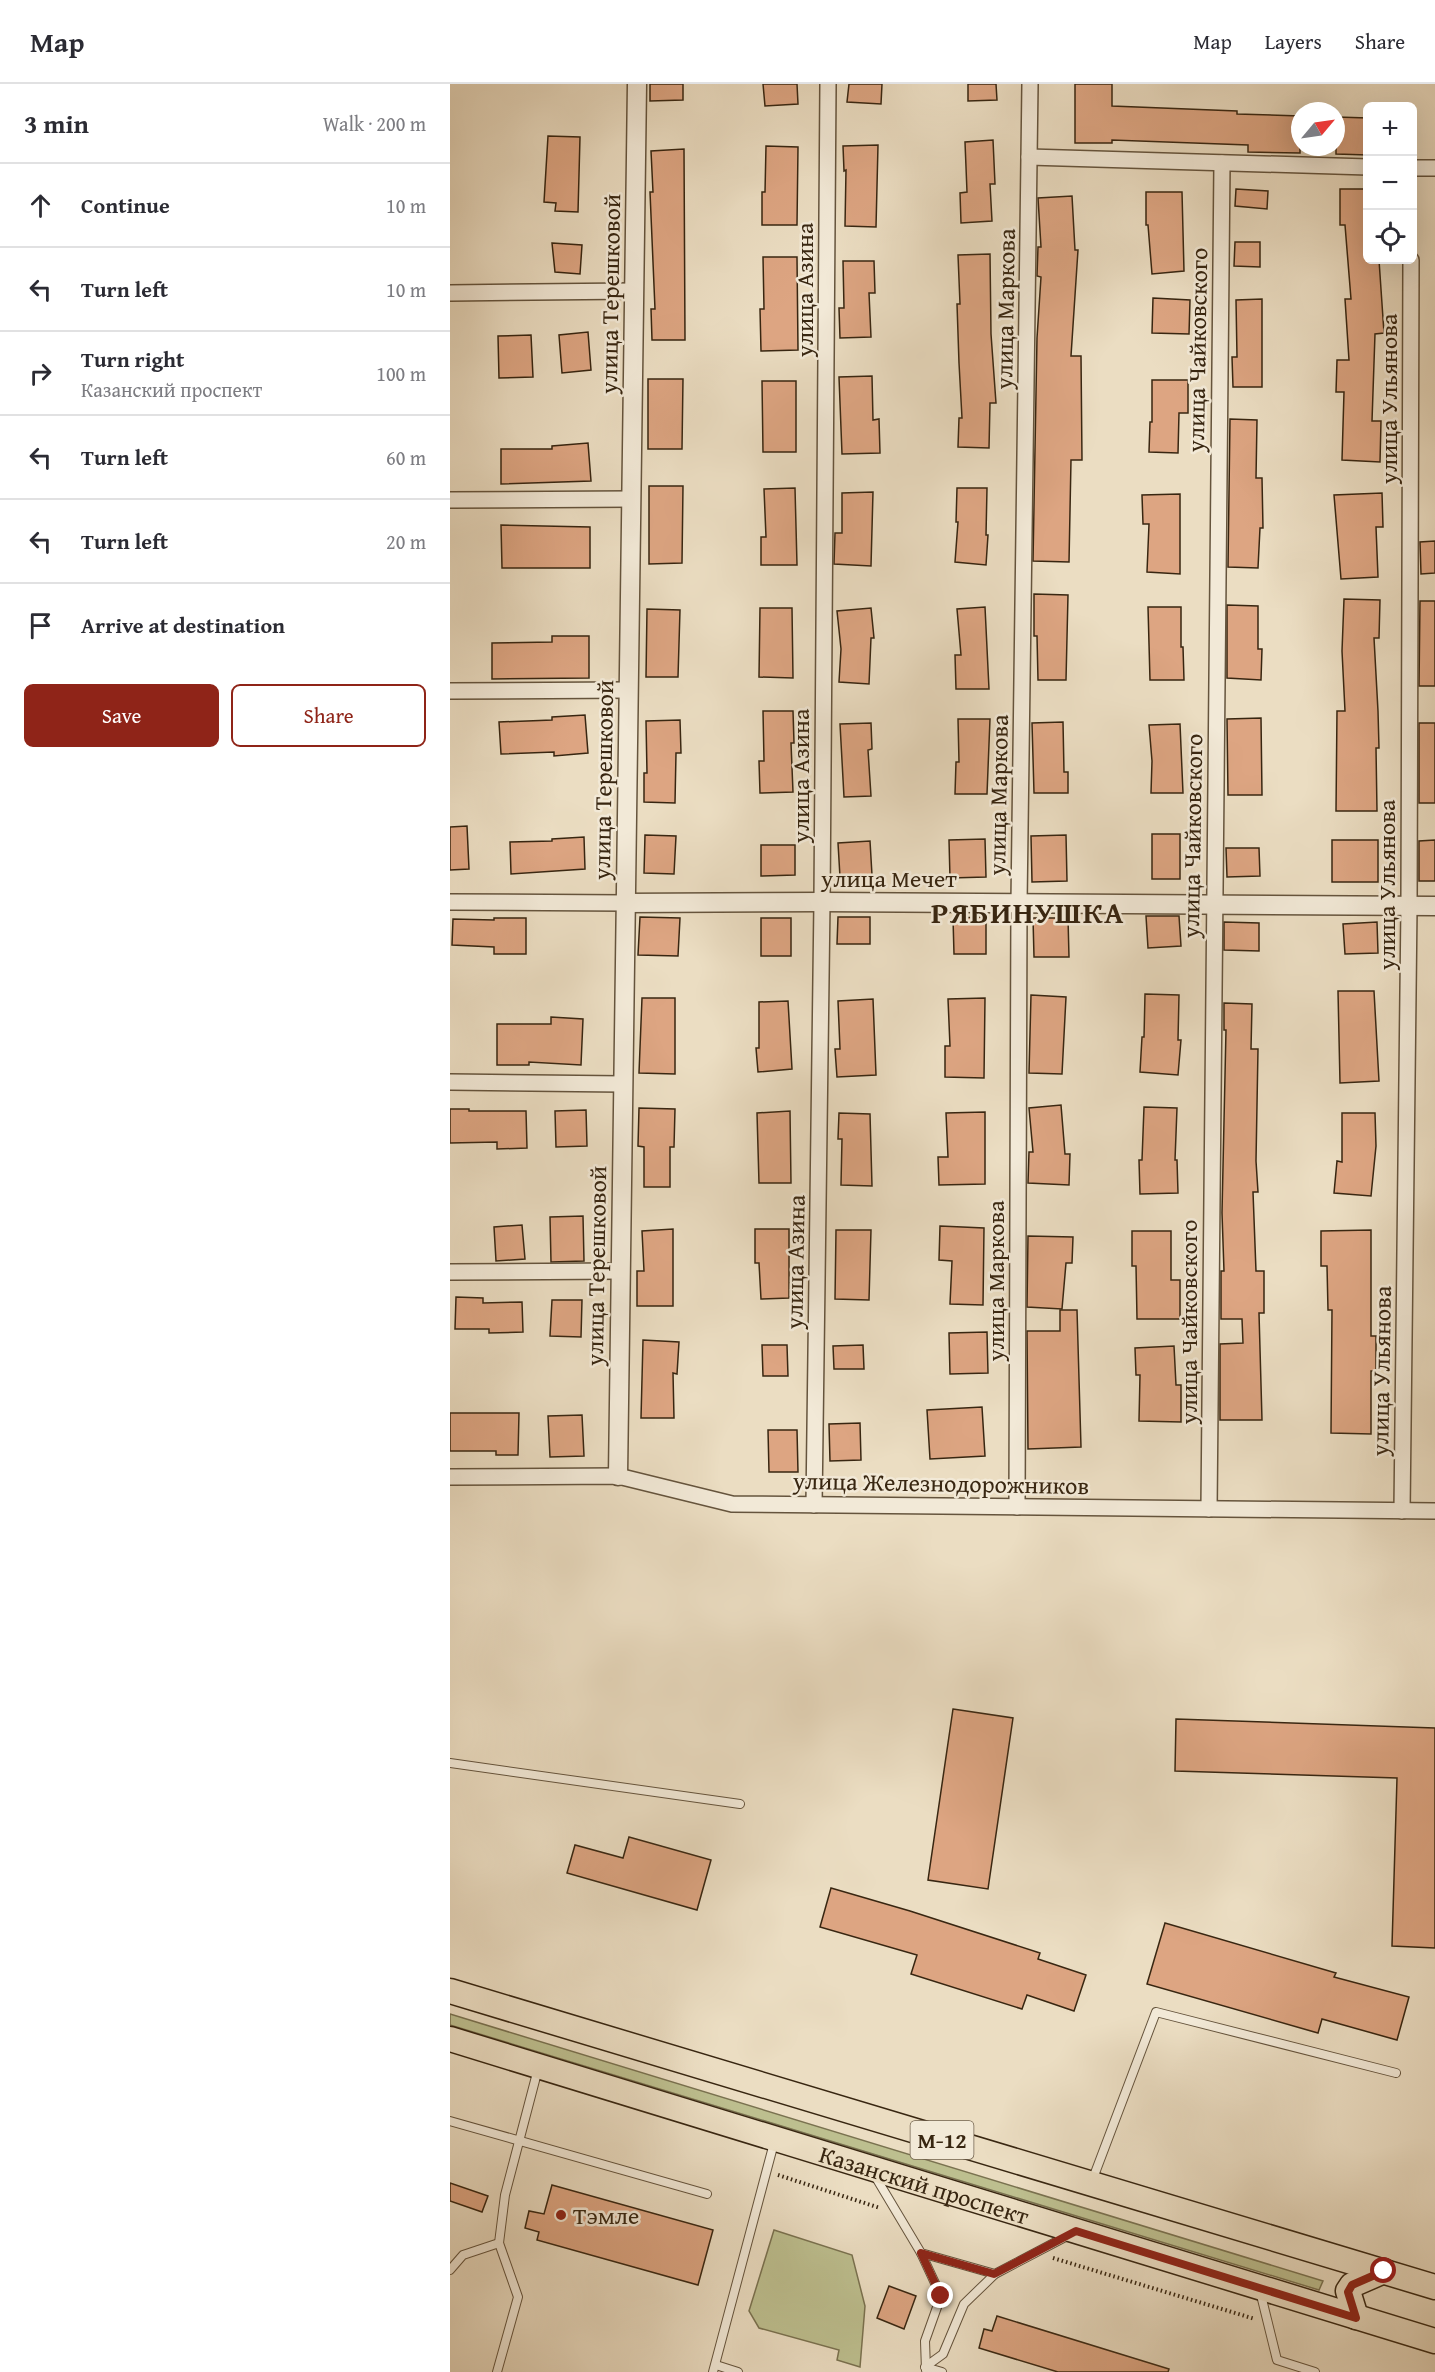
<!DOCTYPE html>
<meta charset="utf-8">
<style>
:root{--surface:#fff;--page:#f2f2f3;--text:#2b2b33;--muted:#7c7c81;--line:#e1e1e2;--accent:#8f2418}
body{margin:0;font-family:"Gentium Book Plus",serif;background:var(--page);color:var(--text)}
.controls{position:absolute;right:18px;top:18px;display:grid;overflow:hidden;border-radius:9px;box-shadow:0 6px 24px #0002}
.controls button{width:54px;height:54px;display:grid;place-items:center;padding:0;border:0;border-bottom:2px solid var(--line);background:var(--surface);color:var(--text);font:30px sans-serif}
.compass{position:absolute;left:841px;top:18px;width:54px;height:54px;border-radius:50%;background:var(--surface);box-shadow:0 6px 24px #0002;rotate:61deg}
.stop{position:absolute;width:18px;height:18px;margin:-14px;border:4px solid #8f2418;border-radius:50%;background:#fff}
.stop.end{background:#8f2418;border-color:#fff;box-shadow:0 2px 6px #0008}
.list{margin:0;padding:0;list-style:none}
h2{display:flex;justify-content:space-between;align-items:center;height:78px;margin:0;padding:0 24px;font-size:26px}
h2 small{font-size:20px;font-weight:400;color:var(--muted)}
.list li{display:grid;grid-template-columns:39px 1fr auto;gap:18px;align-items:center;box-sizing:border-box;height:84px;padding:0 24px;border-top:2px solid var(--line)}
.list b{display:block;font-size:22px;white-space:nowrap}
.list p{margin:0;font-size:20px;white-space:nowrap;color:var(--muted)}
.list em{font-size:20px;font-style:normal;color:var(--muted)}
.actions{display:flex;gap:12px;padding:18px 24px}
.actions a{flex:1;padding:14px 0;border:2px solid var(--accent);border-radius:9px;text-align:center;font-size:21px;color:var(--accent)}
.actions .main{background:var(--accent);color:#fff}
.icon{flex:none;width:33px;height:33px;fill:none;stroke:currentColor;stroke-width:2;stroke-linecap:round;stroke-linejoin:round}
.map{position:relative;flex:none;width:985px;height:2288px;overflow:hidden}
header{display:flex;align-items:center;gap:36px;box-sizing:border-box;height:84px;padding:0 30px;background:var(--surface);border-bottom:2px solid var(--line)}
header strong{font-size:28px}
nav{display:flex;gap:33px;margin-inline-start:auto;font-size:21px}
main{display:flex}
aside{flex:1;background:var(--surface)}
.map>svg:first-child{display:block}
.green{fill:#bdbf8f;stroke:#7a7250;stroke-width:1.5}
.building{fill:#dda582;stroke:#382611;stroke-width:1.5}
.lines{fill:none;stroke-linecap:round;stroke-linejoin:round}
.service-casing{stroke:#65543d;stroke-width:10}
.minor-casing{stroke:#65543d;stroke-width:18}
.tertiary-casing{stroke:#65543d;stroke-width:21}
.primary-casing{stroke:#382611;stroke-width:27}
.path{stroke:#382611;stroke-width:4;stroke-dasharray:1.5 3;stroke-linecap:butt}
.service{stroke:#f2e9d7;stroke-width:8}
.minor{stroke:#f2e9d7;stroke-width:15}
.tertiary{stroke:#f2e9d7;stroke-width:18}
.primary{stroke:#ebddc2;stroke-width:24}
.route{stroke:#8f2418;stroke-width:8}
.poi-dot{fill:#8f2418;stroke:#f2e9d7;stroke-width:2}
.labels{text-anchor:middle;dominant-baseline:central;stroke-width:5;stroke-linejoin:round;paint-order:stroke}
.shield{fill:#f2e9d7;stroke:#70604c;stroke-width:1.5}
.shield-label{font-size:22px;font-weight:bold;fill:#382611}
.street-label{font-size:24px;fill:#382611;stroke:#f2e9d7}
.poi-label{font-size:24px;fill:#382611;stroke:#f2e9d7;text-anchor:start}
.district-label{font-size:30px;font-weight:bold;letter-spacing:1.5px;fill:#382611;stroke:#f2e9d7}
</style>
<header>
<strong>Map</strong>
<nav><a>Map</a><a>Layers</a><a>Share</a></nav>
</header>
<main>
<aside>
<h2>3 min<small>Walk · 200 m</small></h2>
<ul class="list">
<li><svg class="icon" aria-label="ahead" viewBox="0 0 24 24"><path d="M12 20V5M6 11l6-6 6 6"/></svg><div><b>Continue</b></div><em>10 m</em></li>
<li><svg class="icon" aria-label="left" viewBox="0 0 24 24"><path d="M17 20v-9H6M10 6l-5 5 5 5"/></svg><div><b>Turn left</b></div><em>10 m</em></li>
<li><svg class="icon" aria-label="right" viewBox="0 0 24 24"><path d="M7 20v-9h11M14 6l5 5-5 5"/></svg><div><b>Turn right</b><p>Казанский проспект</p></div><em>100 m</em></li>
<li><svg class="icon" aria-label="left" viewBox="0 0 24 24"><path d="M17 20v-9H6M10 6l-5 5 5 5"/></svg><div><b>Turn left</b></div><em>60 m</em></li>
<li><svg class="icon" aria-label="left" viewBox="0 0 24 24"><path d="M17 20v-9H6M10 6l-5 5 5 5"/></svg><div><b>Turn left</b></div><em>20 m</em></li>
<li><svg class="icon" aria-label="arrive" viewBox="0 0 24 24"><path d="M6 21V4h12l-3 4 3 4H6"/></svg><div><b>Arrive at destination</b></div></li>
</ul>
<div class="actions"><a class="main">Save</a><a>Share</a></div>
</aside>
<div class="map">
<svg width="985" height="2288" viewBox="0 0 985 2288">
<rect width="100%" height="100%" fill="#ebddc2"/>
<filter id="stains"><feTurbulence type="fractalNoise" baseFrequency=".00333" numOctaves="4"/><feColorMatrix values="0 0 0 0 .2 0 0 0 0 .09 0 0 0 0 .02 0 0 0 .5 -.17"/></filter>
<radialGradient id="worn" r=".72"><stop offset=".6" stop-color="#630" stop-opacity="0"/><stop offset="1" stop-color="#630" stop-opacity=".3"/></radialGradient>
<g class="green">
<path d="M0,1930L873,2197L869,2206L0,1941Z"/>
<path d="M324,2146L402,2171L415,2222L410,2283L387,2276L389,2266L309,2244L299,2227Z"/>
</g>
<g class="building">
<path d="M200,0H233V16L200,17Z"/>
<path d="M313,0H347L348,20L315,22Z"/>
<path d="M399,0H432L431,20L397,18Z"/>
<path d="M518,0H546L547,16L518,17Z"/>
<path d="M625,0H662V22L787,27V30L850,32V69L798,68V61L662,56V59H625Z"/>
<path d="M886,33L918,34V71L886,70Z"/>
<path d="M98,52L130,53L128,128L105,127L106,119L94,118Z"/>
<path d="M543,56L545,100H540L542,137L511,139L510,109L517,108L515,58Z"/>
<path d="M428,61L426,143L395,142L396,86L394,87L393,62Z"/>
<path d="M316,62L348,63L347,141H312V108H315Z"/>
<path d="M234,65L235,256H202L201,225H205L200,108H203L201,67Z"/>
<path d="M786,105L818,107L817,125L785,122Z"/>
<path d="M890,105H918V176H929L934,249L925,250L922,337H931L930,378L892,376L894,308H886L887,276H899L895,215H901L895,141H890Z"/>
<path d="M696,108H732L734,187L702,190L698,141H696Z"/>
<path d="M622,112L625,166H628L621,272H631L632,376H621L619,478L583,477L587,254L591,193L587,192L588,163H591L588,114Z"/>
<path d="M785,158H810V183L784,182Z"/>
<path d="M102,159L132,161L130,190L105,188Z"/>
<path d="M540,170L541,250L546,319H540L539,364L508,363L509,334H512L509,279L507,220H510L508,171Z"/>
<path d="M313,173H347L348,266L311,267L310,225H314Z"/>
<path d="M393,177H424L425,209H419L421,253L390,254L389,224H394Z"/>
<path d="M703,214L740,216L739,250L702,249Z"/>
<path d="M812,215V303H783L782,273H787L786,216Z"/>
<path d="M138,248L141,286L112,289L109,251Z"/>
<path d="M81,251L83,293L49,294L48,252Z"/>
<path d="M422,292L423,336L429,335L430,369L392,370L389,293Z"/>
<path d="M198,295H233L232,365H198Z"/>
<path d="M702,296H738V329H729L728,369L699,368L700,338H702Z"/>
<path d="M312,297H346V368H313Z"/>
<path d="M780,335L807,336L806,394H812L813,444H810L808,484L778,483Z"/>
<path d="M138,359L141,397L51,400V365H102V362Z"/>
<path d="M199,402H233L232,479L199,480Z"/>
<path d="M345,404L347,481H311V453H316L314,405Z"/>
<path d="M507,404H537L536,451H538L536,481L505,478L508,438H506Z"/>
<path d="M423,408L421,482L384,480L385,449H392V409Z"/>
<path d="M932,409L933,443H926L928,493L891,495L884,411Z"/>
<path d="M730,410V490L697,488L699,440H693L692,411Z"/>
<path d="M51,441L140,443V484H52Z"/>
<path d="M985,457V489L971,490L970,458Z"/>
<path d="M584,510L618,511L616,596H588L587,552H584Z"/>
<path d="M894,515L930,516L929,554H924L928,627L929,664H926L927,727H886L887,627H895L892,567Z"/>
<path d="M970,517H985V602H969Z"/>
<path d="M777,521L808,522V565H812L811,596L777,594Z"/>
<path d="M535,523L539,605H506L505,571H511L507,525Z"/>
<path d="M698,523H731V563H733L734,596H700Z"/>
<path d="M310,524H342L343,594L309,593Z"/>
<path d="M421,524L424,554H421L419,600L389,598L391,565L387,527Z"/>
<path d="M197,525L230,526L228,593H196Z"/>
<path d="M102,552H139V594L42,595V559L102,558Z"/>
<path d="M313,627H343L344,659H341L343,708L310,709L309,677H314Z"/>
<path d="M135,631L138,669L104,672V668L51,670L49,638L102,636V633Z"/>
<path d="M811,634L812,711H778L777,635Z"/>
<path d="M508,635H540L537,710H505L506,678H509Z"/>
<path d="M230,636L231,669H226L225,719L194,718V689H197L196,637Z"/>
<path d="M613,638L614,688H618V709H584L582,639Z"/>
<path d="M421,639L422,665L418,666L421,712L394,713L390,640Z"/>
<rect x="969" y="639" width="16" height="80"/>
<path d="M730,640L733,709H701L702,677L699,641Z"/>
<path d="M17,742L19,785L0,786V743Z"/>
<rect x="702" y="750" width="28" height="45"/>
<path d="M195,751L226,752L224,790L194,789Z"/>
<path d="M616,751L617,797L582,798L581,752Z"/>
<path d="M134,753L135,785L61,790L60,758L102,757V755Z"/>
<path d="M535,755L536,793L500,794L499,756Z"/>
<rect x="882" y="756" width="46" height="42"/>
<path d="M985,756V797H969V757Z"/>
<path d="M420,757L422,791L390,793L388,759Z"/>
<path d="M311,761H345V791L311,792Z"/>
<path d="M776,764H809L810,792L777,793Z"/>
<path d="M696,832H729L731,862L698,864Z"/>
<path d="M190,833L230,834L228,872L188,871Z"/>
<path d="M388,833H420V860H387Z"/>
<path d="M536,833V870H504L503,834Z"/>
<path d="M44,834H76V870H44V863L2,861L3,835L44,836Z"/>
<rect x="311" y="834" width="30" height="38"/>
<path d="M583,834H618L619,873H584Z"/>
<path d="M774,838L809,839V867L774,866Z"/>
<path d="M927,838L928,869L895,870L893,840Z"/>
<path d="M888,907H924L929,997L890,999Z"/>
<path d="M695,910L729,911L728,956H731L728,991L690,988L692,953H694Z"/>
<path d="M581,911L616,913L612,990L579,989Z"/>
<path d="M192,914H225V990L189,989Z"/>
<path d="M535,914L534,994L495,993V962H500L498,915Z"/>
<path d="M423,915L426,991L387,993L385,965H390L388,917Z"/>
<path d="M338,917L342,985L308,988L306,964H309V918Z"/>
<path d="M774,919L802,920L801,965H808L806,1077L808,1108H803L806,1187H814V1229H809L812,1336H770V1260L793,1259L792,1235H771V1187H774L772,1129L776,946H774Z"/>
<path d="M101,933L133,935L131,981L79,978V981H47V940H101Z"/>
<path d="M611,1021L615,1070H620L619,1101L578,1099L579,1068H583L579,1024Z"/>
<path d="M694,1023L727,1024L725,1076H727L728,1109L690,1110L689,1076H692Z"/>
<path d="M189,1024L225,1025L224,1063H220V1103H194V1063L188,1062Z"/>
<path d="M0,1025H19V1027H76L77,1064L47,1065V1058L0,1059Z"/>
<path d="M136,1026L137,1062L106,1063L105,1027Z"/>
<path d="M340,1027L341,1099H309L307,1029Z"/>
<path d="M535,1028V1100L489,1101L488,1073H498L496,1029Z"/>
<path d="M389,1029L420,1030L422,1102L391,1101L392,1055H388Z"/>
<path d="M892,1029H925L926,1062L921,1112L884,1109L887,1077L892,1078Z"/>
<path d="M133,1132L134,1177L101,1178L100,1133Z"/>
<path d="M72,1141L75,1175L46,1177L44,1143Z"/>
<path d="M490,1142L534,1144L533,1221L500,1220L502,1177L489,1176Z"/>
<path d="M223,1145V1222H187V1187H194L192,1147Z"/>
<path d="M305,1145H339V1214L311,1215L309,1179H305Z"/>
<path d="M386,1146H421L419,1216L385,1215Z"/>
<path d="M921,1146V1252H926V1287H921V1350L881,1349L882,1226H878L877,1182H871V1147Z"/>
<path d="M682,1147H721V1196H730V1235H687L686,1182H682Z"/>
<path d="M578,1152L623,1153L622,1179H616L612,1225L577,1223Z"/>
<path d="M6,1213L33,1214V1219L72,1218L73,1248L39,1249V1245H5Z"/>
<path d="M102,1216H132L131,1253L100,1252Z"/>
<path d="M610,1226H627L631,1363L578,1365L577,1247H610Z"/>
<path d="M537,1248L538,1289L500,1290L499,1249Z"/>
<path d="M193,1256L229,1258L227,1290L223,1289L224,1334H191Z"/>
<path d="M312,1261H337L338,1292H313Z"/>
<path d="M413,1261L414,1285H384L383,1262Z"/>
<path d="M724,1262L726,1301H731V1338L689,1337L690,1291H686L685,1264Z"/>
<path d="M532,1323L535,1372L480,1375L477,1326Z"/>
<path d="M0,1329H69L68,1371H46V1367H0Z"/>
<path d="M132,1331L134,1372L100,1373L98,1332Z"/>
<path d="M410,1339L411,1376L380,1377L379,1340Z"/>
<path d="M318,1346H347L348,1388H319Z"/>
<path d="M503,1625L563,1634L538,1805L478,1796Z"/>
<path d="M726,1635L985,1644V1864L942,1862L947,1694L725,1687Z"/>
<path d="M179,1753L261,1776L247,1826L117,1789L125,1761L173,1774Z"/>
<path d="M381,1804L460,1827L590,1869L588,1875L636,1891L624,1927L577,1911L572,1925L461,1890L467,1871L370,1843Z"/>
<path d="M715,1839L886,1889L884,1893L959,1913L947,1956L872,1935L868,1949L697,1900Z"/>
<path d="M0,2099L38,2112L32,2128L0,2117Z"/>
<path d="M102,2101L263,2146L248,2201L87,2156L89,2148L75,2144L79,2127L94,2130Z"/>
<path d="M439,2202L466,2212L454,2245L427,2234Z"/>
<path d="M547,2232L719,2285L718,2288H608L529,2264L534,2245L542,2247Z"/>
</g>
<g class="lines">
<defs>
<g id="service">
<path d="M0,1679L290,1720"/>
<path d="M0,2037L257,2110"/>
<path d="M425,2092L471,2169L545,2190L621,2150"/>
<path d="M642,2097L706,1928L946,1989"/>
<path d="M471,2169L491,2212L475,2257L476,2286"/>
<path d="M0,2186L13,2171L49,2159"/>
<path d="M810,2207L827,2276L865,2288"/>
<path d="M266,2281L288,2288"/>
<path d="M47,2288L68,2213L49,2159L55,2111L88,1985"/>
<path d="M263,2288L324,2059"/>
<path d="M492,2288L475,2283L493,2270L514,2220L545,2190"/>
</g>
<g id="minor">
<path d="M579,73L918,83"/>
<path d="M962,84H985"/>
<path d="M0,209L184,207"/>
<path d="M0,416L181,415"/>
<path d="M0,607L178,606"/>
<path d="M0,818L175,819"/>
<path d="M0,998L173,1000"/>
<path d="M0,1188L170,1187"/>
<path d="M0,1393L168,1392L282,1420L985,1427"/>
<path d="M364,1421L372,818L378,0"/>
<path d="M567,1423L569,819L580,0"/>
<path d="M759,1425L772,79"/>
<path d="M952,1427L959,822L961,176"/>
</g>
<g id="tertiary">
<path d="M175,819L372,818L985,822"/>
<path d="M168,1392L187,0"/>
</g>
<g id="primary">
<path d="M0,1907L985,2203"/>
<path id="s1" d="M0,1955L985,2257"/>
<path d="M906,2233L898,2207L902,2201L934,2187"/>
</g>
</defs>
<use href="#service" class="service-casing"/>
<use href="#minor" class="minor-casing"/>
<use href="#tertiary" class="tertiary-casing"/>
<use href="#primary" class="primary-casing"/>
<g class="path">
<path d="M328,2091L430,2124"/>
<path d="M603,2174L805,2235"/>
</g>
<use href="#service" class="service"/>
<use href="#minor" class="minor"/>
<use href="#tertiary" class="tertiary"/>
<use href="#primary" class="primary"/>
</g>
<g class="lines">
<path class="route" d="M491,2212L471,2169L544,2190L626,2147L906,2234L898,2208L902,2201L934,2187"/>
</g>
<circle class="poi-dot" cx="111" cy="2131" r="6"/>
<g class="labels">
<rect class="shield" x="460.5" y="2037" width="63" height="38" rx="4.5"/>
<g class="shield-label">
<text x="492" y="2056">М-12</text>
</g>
<g class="street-label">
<text transform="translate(354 206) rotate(-90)">улица Азина</text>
<text transform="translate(160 210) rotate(-89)">улица Терешковой</text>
<text transform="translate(555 225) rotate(-89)">улица Маркова</text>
<text transform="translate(747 266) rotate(-89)">улица Чайковского</text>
<text transform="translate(938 315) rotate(-90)">улица Ульянова</text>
<text transform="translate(350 692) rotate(-90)">улица Азина</text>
<text transform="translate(153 696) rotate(-89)">улица Терешковой</text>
<text transform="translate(548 711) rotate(-89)">улица Маркова</text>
<text transform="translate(742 752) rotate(-89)">улица Чайковского</text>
<text x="439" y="794">улица Мечет</text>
<text transform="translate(936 801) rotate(-90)">улица Ульянова</text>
<text transform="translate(345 1178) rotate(-89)">улица Азина</text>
<text transform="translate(146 1182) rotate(-89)">улица Терешковой</text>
<text transform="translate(545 1197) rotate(-90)">улица Маркова</text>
<text transform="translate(738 1238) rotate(-90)">улица Чайковского</text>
<text transform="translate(931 1287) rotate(-89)">улица Ульянова</text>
<text transform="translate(491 1399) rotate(1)">улица Железнодорожников</text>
<text stroke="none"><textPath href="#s1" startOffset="496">Казанский проспект</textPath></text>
</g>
<g class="poi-label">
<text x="123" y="2131">Тэмле</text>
</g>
<g class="district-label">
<text x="578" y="828">РЯБИНУШКА</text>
</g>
</g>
<rect width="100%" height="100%" filter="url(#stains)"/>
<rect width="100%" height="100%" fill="url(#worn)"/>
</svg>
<div class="controls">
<button>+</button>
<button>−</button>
<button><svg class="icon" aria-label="locate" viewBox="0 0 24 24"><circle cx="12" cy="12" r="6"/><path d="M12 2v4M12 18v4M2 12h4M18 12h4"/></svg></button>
</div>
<svg class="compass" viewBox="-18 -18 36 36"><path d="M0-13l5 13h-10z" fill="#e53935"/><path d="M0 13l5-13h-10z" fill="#7c7c81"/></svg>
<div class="stop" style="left:934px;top:2187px"></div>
<div class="stop end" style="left:491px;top:2212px"></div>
</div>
</main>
